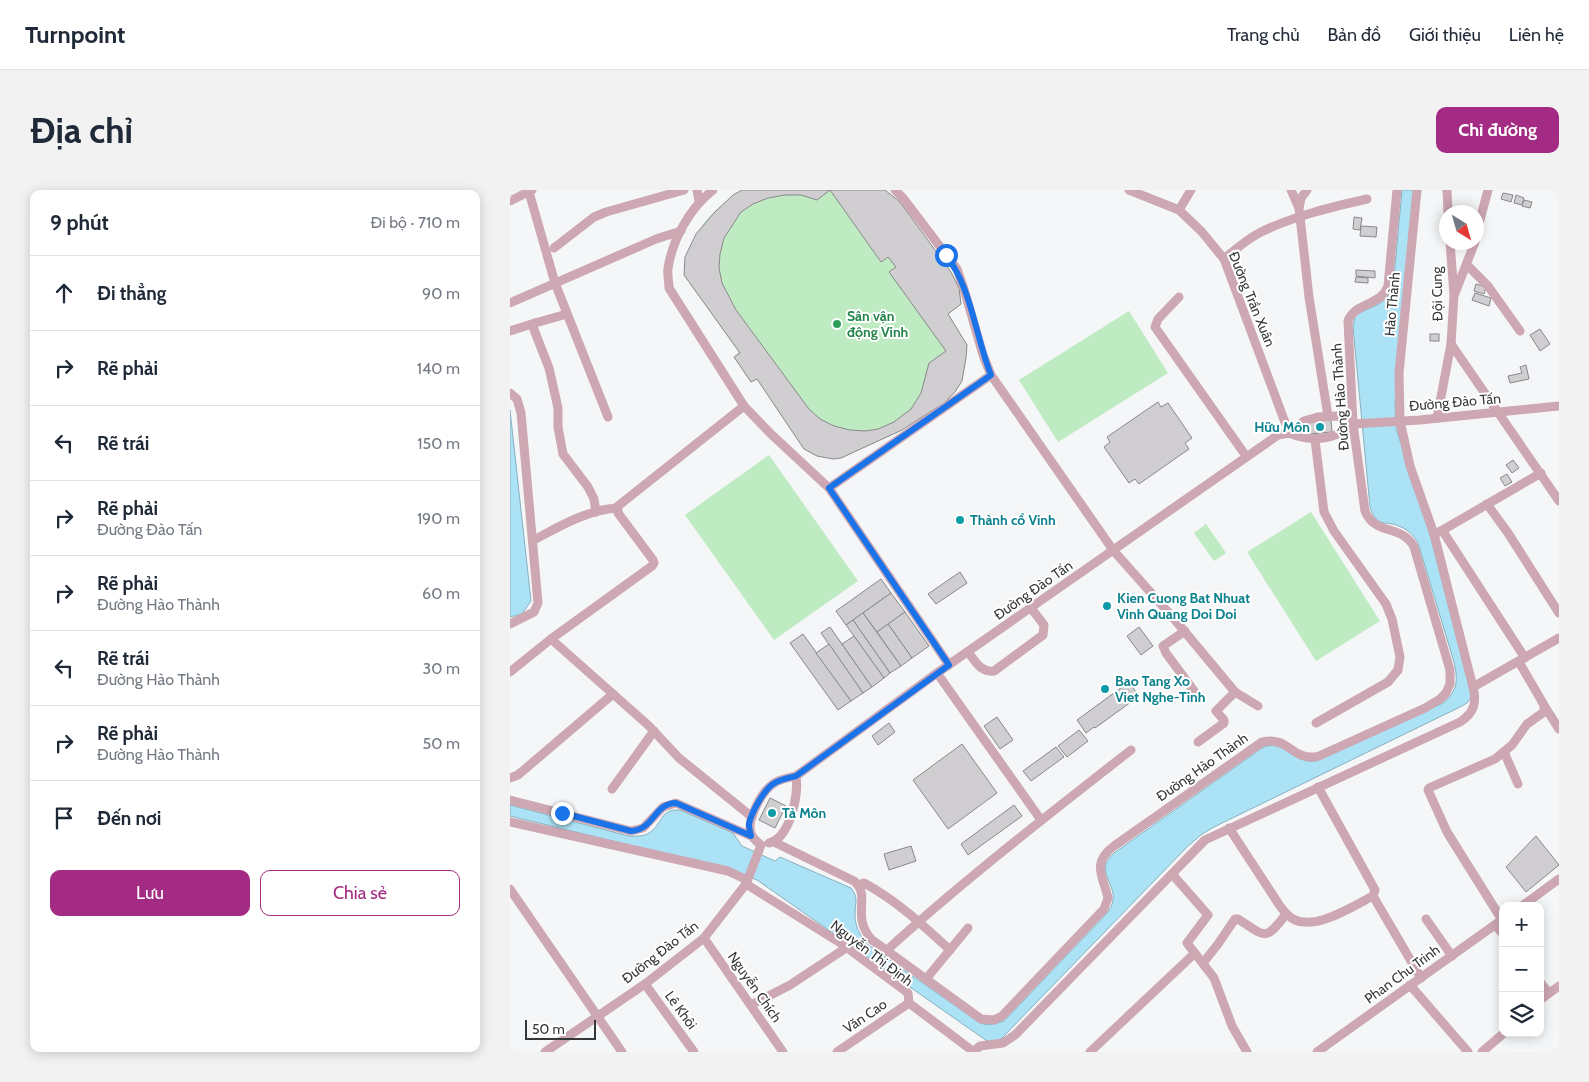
<!DOCTYPE html>
<html lang="vi">
<meta charset="utf-8">
<style>
:root{--surface:#fff;--page:#f2f2f3;--text:#1f2937;--muted:#747a83;--line:#e0e1e3;--accent:#a32b83}
body{margin:0;font-family:Cabin,sans-serif;background:var(--page);color:var(--text)}
.controls{position:absolute;right:15px;bottom:15px;display:grid;overflow:hidden;border-radius:10px;box-shadow:0 2px 12px #0003}
.controls button{width:45px;height:45px;display:grid;place-items:center;padding:0;border:0;border-bottom:1px solid var(--line);background:var(--surface);color:var(--text);font:25px sans-serif}
.compass{position:absolute;left:929px;top:15px;width:45px;height:45px;border-radius:50%;background:var(--surface);box-shadow:0 2px 12px #0003;rotate:143deg}
.scale{position:absolute;left:15px;bottom:12px;width:71px;box-sizing:border-box;padding-left:5px;border:2px solid #363738;border-top:0;font-size:14px;line-height:18px;white-space:nowrap;color:#363738;-webkit-text-stroke:4px #fff;paint-order:stroke}
.stop{position:absolute;width:15px;height:15px;margin:-11px;border:4px solid #1a73e8;border-radius:50%;background:#fff}
.stop.end{background:#1a73e8;border-color:#fff;box-shadow:0 1px 5px #0008}
.list{margin:0;padding:0;list-style:none}
h2{display:flex;justify-content:space-between;align-items:center;height:65px;margin:0;padding:0 20px;font-size:21px}
h2 small{font-size:16px;font-weight:400;color:var(--muted)}
.list li{display:grid;grid-template-columns:32px 1fr auto;gap:15px;align-items:center;box-sizing:border-box;height:75px;padding:0 20px;border-top:1px solid var(--line)}
.list b{display:block;font-size:19px;white-space:nowrap}
.list p{margin:0;font-size:16px;white-space:nowrap;color:var(--muted)}
.list em{font-size:16px;font-style:normal;color:var(--muted)}
.actions{display:flex;gap:10px;padding:15px 20px}
.actions a{flex:1;padding:11px 0;border:1px solid var(--accent);border-radius:10px;text-align:center;font-size:18px;color:var(--accent)}
.actions .main{background:var(--accent);color:#fff}
.icon{flex:none;width:28px;height:28px;fill:none;stroke:currentColor;stroke-width:2;stroke-linecap:round;stroke-linejoin:round}
.map{position:relative;flex:none;width:1049px;height:862px;overflow:hidden;border-radius:10px}
header{display:flex;align-items:center;gap:30px;box-sizing:border-box;height:70px;padding:0 25px;background:var(--surface);border-bottom:1px solid var(--line)}
header strong{font-size:24px}
nav{display:flex;gap:28px;margin-inline-start:auto;font-size:18px}
.intro{display:flex;align-items:center;justify-content:space-between;box-sizing:border-box;height:120px;padding:0 30px}
h1{margin:0;font-size:35px}
.button{padding:12px 22px;border-radius:10px;background:var(--accent);color:#fff;font-size:18px;font-weight:700}
main{display:flex;gap:30px;padding:0 30px}
aside{flex:1;background:var(--surface);border-radius:10px;box-shadow:0 2px 12px #0003}
.map>svg:first-child{display:block}
.green{fill:#bfebc2}
.water{fill:#ace2f6;stroke:#89afbd}
.building{fill:#d0ced1;stroke:#89888a;fill-rule:evenodd}
.lines{fill:none;stroke-linecap:round;stroke-linejoin:round}
.minor{stroke:#cda7b2;stroke-width:9}
.route{stroke:#1a73e8;stroke-width:6}
.leisure-dot{fill:#2e9e5b;stroke:#fff;stroke-width:2}
.culture-dot{fill:#0f9aa8;stroke:#fff;stroke-width:2}
.labels{text-anchor:middle;dominant-baseline:central;stroke-width:4;stroke-linejoin:round;paint-order:stroke}
.street-label{font-size:14px;fill:#363738;stroke:#fff}
.leisure-label{font-size:14px;font-weight:bold;fill:#27864d;stroke:#fff;text-anchor:start}
.culture-label{font-size:14px;font-weight:bold;fill:#0d838f;stroke:#fff;text-anchor:start}
</style>
<header>
<strong>Turnpoint</strong>
<nav><a>Trang chủ</a><a>Bản đồ</a><a>Giới thiệu</a><a>Liên hệ</a></nav>
</header>
<div class="intro"><h1>Địa chỉ</h1><a class="button">Chỉ đường</a></div>
<main>
<aside>
<h2>9 phút<small>Đi bộ · 710 m</small></h2>
<ul class="list">
<li><svg class="icon" aria-label="ahead" viewBox="0 0 24 24"><path d="M12 20V5M6 11l6-6 6 6"/></svg><div><b>Đi thẳng</b></div><em>90 m</em></li>
<li><svg class="icon" aria-label="right" viewBox="0 0 24 24"><path d="M7 20v-9h11M14 6l5 5-5 5"/></svg><div><b>Rẽ phải</b></div><em>140 m</em></li>
<li><svg class="icon" aria-label="left" viewBox="0 0 24 24"><path d="M17 20v-9H6M10 6l-5 5 5 5"/></svg><div><b>Rẽ trái</b></div><em>150 m</em></li>
<li><svg class="icon" aria-label="right" viewBox="0 0 24 24"><path d="M7 20v-9h11M14 6l5 5-5 5"/></svg><div><b>Rẽ phải</b><p>Đường Đào Tấn</p></div><em>190 m</em></li>
<li><svg class="icon" aria-label="right" viewBox="0 0 24 24"><path d="M7 20v-9h11M14 6l5 5-5 5"/></svg><div><b>Rẽ phải</b><p>Đường Hào Thành</p></div><em>60 m</em></li>
<li><svg class="icon" aria-label="left" viewBox="0 0 24 24"><path d="M17 20v-9H6M10 6l-5 5 5 5"/></svg><div><b>Rẽ trái</b><p>Đường Hào Thành</p></div><em>30 m</em></li>
<li><svg class="icon" aria-label="right" viewBox="0 0 24 24"><path d="M7 20v-9h11M14 6l5 5-5 5"/></svg><div><b>Rẽ phải</b><p>Đường Hào Thành</p></div><em>50 m</em></li>
<li><svg class="icon" aria-label="arrive" viewBox="0 0 24 24"><path d="M6 21V4h12l-3 4 3 4H6"/></svg><div><b>Đến nơi</b></div></li>
</ul>
<div class="actions"><a class="main">Lưu</a><a>Chia sẻ</a></div>
</aside>
<div class="map">
<svg width="1049" height="862" viewBox="0 0 1049 862">
<rect width="100%" height="100%" fill="#f4f6f8"/>
<g class="green">
<path d="M232,0H375L441,82L449,98L451,114L438,124L457,155L456,168L452,191L445,202L434,213L392,240L331,268L307,266L294,259L247,189L241,192L224,167L229,162L174,85C178,72 180,56 187,44C196,27 215,10 232,0Z"/>
<path d="M619,121L658,183L548,252L509,190Z"/>
<path d="M259,265L348,391L264,450L175,325Z"/>
<path d="M801,322L870,431L806,471L737,362Z"/>
<path d="M696,334L716,363L704,371L684,343Z"/>
</g>
<g class="water">
<path d="M892,0H904L885,212L886,238L920,345L962,506L957,513L950,517L706,636L692,644L677,657L491,849L485,852L477,851L247,690L222,680L0,626V615L119,646C126,646 133,647 139,643C153,634 149,619 170,620L223,643L232,656L265,671L270,667L341,698C349,708 345,713 345,725C345,736 350,746 357,754L470,833C479,836 485,834 494,831L598,722C616,697 580,684 604,663L752,558C773,547 782,574 806,571L933,513C948,501 948,490 944,472L908,353C904,346 899,340 891,337C875,329 868,340 860,317L843,137L845,126C861,115 875,117 883,97Z"/>
<path d="M0,220L21,411L12,424L0,427Z"/>
</g>
<g class="building">
<path d="M232,0H375L390,12L441,82L449,98L451,114L438,124L457,155L456,168L452,191L445,202L434,213L392,240L331,268L323,269L307,266L294,259L247,189L241,192L224,167L230,163L174,85L175,67L186,44L204,23L223,5ZM320,0L371,72L378,67L386,77L379,82L436,161L419,173L411,203L401,219L384,232L368,239L355,241L340,240L324,236L310,229L299,219L226,120L212,93L209,78L210,64L214,48L231,22L243,14L258,8L275,5H291L307,10Z"/>
<path d="M993,3L1003,5L1001,12L991,9Z"/>
<path d="M1006,5L1014,8L1012,15L1004,13Z"/>
<path d="M1014,10L1022,12L1020,18L1012,16Z"/>
<path d="M844,27L852,28L850,40L843,39Z"/>
<path d="M851,36L867,37L866,47L850,46Z"/>
<path d="M846,80L865,81V88L846,86Z"/>
<path d="M846,87L858,88V93L845,92Z"/>
<path d="M966,94L976,97L974,104L964,101Z"/>
<path d="M965,103L981,108L979,116L962,110Z"/>
<path d="M1030,139L1040,154L1030,161L1020,145Z"/>
<rect x="920" y="144" width="9" height="7"/>
<path d="M1016,175L1019,189L1000,193L998,186L1012,183L1010,177Z"/>
<path d="M648,212L651,217L658,213L682,248L675,253L679,259L629,294L625,289L619,293L594,257L600,252L597,247Z"/>
<path d="M821,230L822,242L799,244L798,232Z"/>
<path d="M1003,270L1009,278L1002,283L996,275Z"/>
<path d="M997,284L1002,292L995,296L990,288Z"/>
<path d="M450,382L457,393L426,414L418,404Z"/>
<path d="M371,389L381,403L336,435L326,421Z"/>
<path d="M381,403L395,422L367,442L353,423Z"/>
<path d="M395,422L419,456L402,468L378,434Z"/>
<path d="M353,423L391,476L380,483L343,430Z"/>
<path d="M343,430L380,483L374,488L336,435Z"/>
<path d="M378,434L402,468L391,476L367,442Z"/>
<path d="M320,437L362,497L353,503L311,443Z"/>
<path d="M629,437L643,456L631,465L617,446Z"/>
<path d="M293,444L341,511L328,520L280,453Z"/>
<path d="M344,446L374,488L362,497L332,454Z"/>
<path d="M319,454L353,503L341,511L306,463Z"/>
<path d="M619,492L628,505L620,511L621,512L585,538L584,537L576,543L567,530Z"/>
<path d="M487,527L503,550L490,559L474,536Z"/>
<path d="M379,533L385,542L368,555L362,546Z"/>
<path d="M569,540L578,551L557,567L548,556Z"/>
<path d="M452,554L487,603L438,639L403,590Z"/>
<path d="M546,557L554,567L521,591L513,581Z"/>
<path d="M260,608L276,616L265,638L249,630Z"/>
<path d="M504,615L512,626L458,665L451,654Z"/>
<path d="M1026,646L1049,675L1016,702L996,677Z"/>
<path d="M401,656L406,671L379,680L374,664Z"/>
</g>
<g class="lines">
<g class="minor">
<path d="M187,0L189,11"/>
<path d="M203,0C180,18 163,48 158,78C157,84 159,91 159,98L234,216L261,244L319,298L439,475"/>
<path d="M385,0L393,8L447,79L454,99L473,165L481,185L603,360L665,430L725,502L748,516"/>
<path d="M619,0L669,20L692,42L714,69L779,243"/>
<path d="M781,0L788,16"/>
<path d="M797,0L791,8L789,18L799,107L818,226"/>
<path d="M937,0L938,22"/>
<path d="M19,2L45,93L98,227"/>
<path d="M0,11L22,0"/>
<path d="M669,20L681,0"/>
<path d="M966,45L978,0"/>
<path d="M44,58L84,27L96,22L174,0"/>
<path d="M714,69C726,59 737,49 751,42C784,26 822,17 857,9"/>
<path d="M957,75L978,96L1010,141"/>
<path d="M945,103L965,52"/>
<path d="M669,107L648,129L645,137L736,266"/>
<path d="M0,113L146,49L171,41"/>
<path d="M57,124L25,133L23,137L39,178L48,218V237L53,264L78,297L84,309L86,322"/>
<path d="M0,141L25,133"/>
<path d="M941,154L1049,311"/>
<path d="M0,203L7,209L11,223L28,413L24,422L0,434"/>
<path d="M927,228L941,154L944,105L940,52"/>
<path d="M779,243C802,252 824,251 843,234"/>
<path d="M805,250L814,322L824,341L876,414L882,429L890,467L888,480L878,492L806,533"/>
<path d="M319,298L481,185"/>
<path d="M977,314L998,343L1049,423"/>
<path d="M931,341L1031,283"/>
<path d="M924,344L931,341L934,343L1015,468"/>
<path d="M24,350C50,336 77,320 107,318"/>
<path d="M675,441L653,456L656,463L684,501"/>
<path d="M41,449L138,535L169,568L242,627"/>
<path d="M458,462C465,471 471,483 484,481L533,445L534,435L521,418"/>
<path d="M0,482L41,449L142,376L144,373L143,370L108,323V316L234,216"/>
<path d="M427,483L531,630"/>
<path d="M963,497L1049,448"/>
<path d="M1035,517L1049,539"/>
<path d="M688,552L714,533V530L706,521L725,502"/>
<path d="M994,562L1008,594"/>
<path d="M0,588L8,585L103,504"/>
<path d="M102,599L144,541"/>
<path d="M0,610L121,641L133,638L153,617L166,613L241,646"/>
<path d="M0,632L218,681L237,690"/>
<path d="M719,638L770,716C774,721 778,727 785,730C807,740 843,716 863,706L865,700L808,597"/>
<path d="M264,652L344,691C362,706 340,726 362,750L471,829L484,830L492,826L594,719L598,708C593,686 581,673 604,656L752,552C779,545 783,573 809,566L915,518L930,509L936,503L940,494V480L904,357C892,334 865,346 855,321L843,234L838,131C845,112 871,116 878,96L887,0"/>
<path d="M259,653C280,648 289,605 286,586"/>
<path d="M251,655C247,652 242,648 241,643C236,631 252,601 263,594C269,589 278,588 286,586L427,483L768,245L779,243L794,231L808,227L827,226L843,234L910,230L1049,216"/>
<path d="M662,684L698,725L677,753L704,788L722,836L737,862"/>
<path d="M236,694L332,754L398,803L399,813L464,862"/>
<path d="M349,695L354,693C386,710 414,736 440,760"/>
<path d="M0,699L112,862"/>
<path d="M863,706L911,788"/>
<path d="M1012,716L1049,689"/>
<path d="M916,729L942,766"/>
<path d="M992,730L937,642L918,600L919,598L985,569L1002,555L1017,534L1034,522V515L1009,472"/>
<path d="M985,735L993,744"/>
<path d="M194,748L273,862"/>
<path d="M376,761C454,690 538,625 621,560"/>
<path d="M693,773L708,754L725,729H728C756,747 755,752 776,724"/>
<path d="M416,789L458,738"/>
<path d="M1030,792L1039,803"/>
<path d="M135,794L184,862"/>
<path d="M900,795L958,862"/>
<path d="M1030,810L1049,796"/>
<path d="M241,815L280,795L336,758"/>
<path d="M464,861L470,856L493,853L505,845L695,650L950,532C964,523 967,513 963,497L924,344L900,276L890,231L889,183L907,0"/>
<path d="M35,862L135,794L194,748L236,694L251,655"/>
<path d="M327,862L399,813"/>
<path d="M580,862L685,763"/>
<path d="M807,862L993,729"/>
<path d="M972,862L994,843"/>
</g>
</g>
<g class="lines">
<path class="route" d="M52,623L121,641C144,640 144,613 166,613L241,646C240,642 239,638 239,634C241,623 254,600 263,594C270,589 278,588 286,586L439,475L319,298L481,185C465,145 462,99 436,65"/>
</g>
<circle class="leisure-dot" cx="327" cy="134" r="5"/>
<g class="culture-dot">
<circle cx="810" cy="237" r="5"/>
<circle cx="450" cy="330" r="5"/>
<circle cx="597" cy="416" r="5"/>
<circle cx="595" cy="499" r="5"/>
<circle cx="262" cy="623" r="5"/>
</g>
<g class="labels">
<g class="street-label">
<text transform="translate(927 104) rotate(-91)">Đội Cung</text>
<text transform="translate(742 109) rotate(68)">Đường Trần Xuân</text>
<text transform="translate(882 114) rotate(-85)">Hào Thành</text>
<text transform="translate(830 207) rotate(-94)">Đường Hào Thành</text>
<text transform="translate(945 212) rotate(-5)">Đường Đào Tấn</text>
<text transform="translate(523 400) rotate(-35)">Đường Đào Tấn</text>
<text transform="translate(692 577) rotate(-35)">Đường Hào Thành</text>
<text transform="translate(150 762) rotate(-38)">Đường Đào Tấn</text>
<text transform="translate(362 763) rotate(37)">Nguyễn Thị Định</text>
<text transform="translate(892 784) rotate(-36)">Phan Chu Trinh</text>
<text transform="translate(245 797) rotate(55)">Nguyễn Chích</text>
<text transform="translate(171 820) rotate(54)">Lê Khôi</text>
<text transform="translate(355 826) rotate(-34)">Văn Cao</text>
</g>
<g class="leisure-label">
<text x="337" y="126">Sân vận<tspan x="337" dy="16">động Vinh</tspan></text>
</g>
<g class="culture-label">
<text x="800" y="237" text-anchor="end">Hữu Môn</text>
<text x="460" y="330">Thành cổ Vinh</text>
<text x="607" y="408">Kien Cuong Bat Nhuat<tspan x="607" dy="16">Vinh Quang Doi Doi</tspan></text>
<text x="605" y="491">Bao Tang Xo<tspan x="605" dy="16">Viet Nghe-Tinh</tspan></text>
<text x="272" y="623">Tả Môn</text>
</g>
</g>
</svg>
<div class="controls">
<button>+</button>
<button>−</button>
<button><svg class="icon" aria-label="layers" viewBox="0 0 24 24"><path d="M12 4l9 5-9 5-9-5zM3 14l9 5 9-5"/></svg></button>
</div>
<svg class="compass" viewBox="-18 -18 36 36"><path d="M0-13l5 13h-10z" fill="#e53935"/><path d="M0 13l5-13h-10z" fill="#747a83"/></svg>
<div class="scale">50 m</div>
<div class="stop" style="left:436px;top:65px"></div>
<div class="stop end" style="left:52px;top:623px"></div>
</div>
</main>
